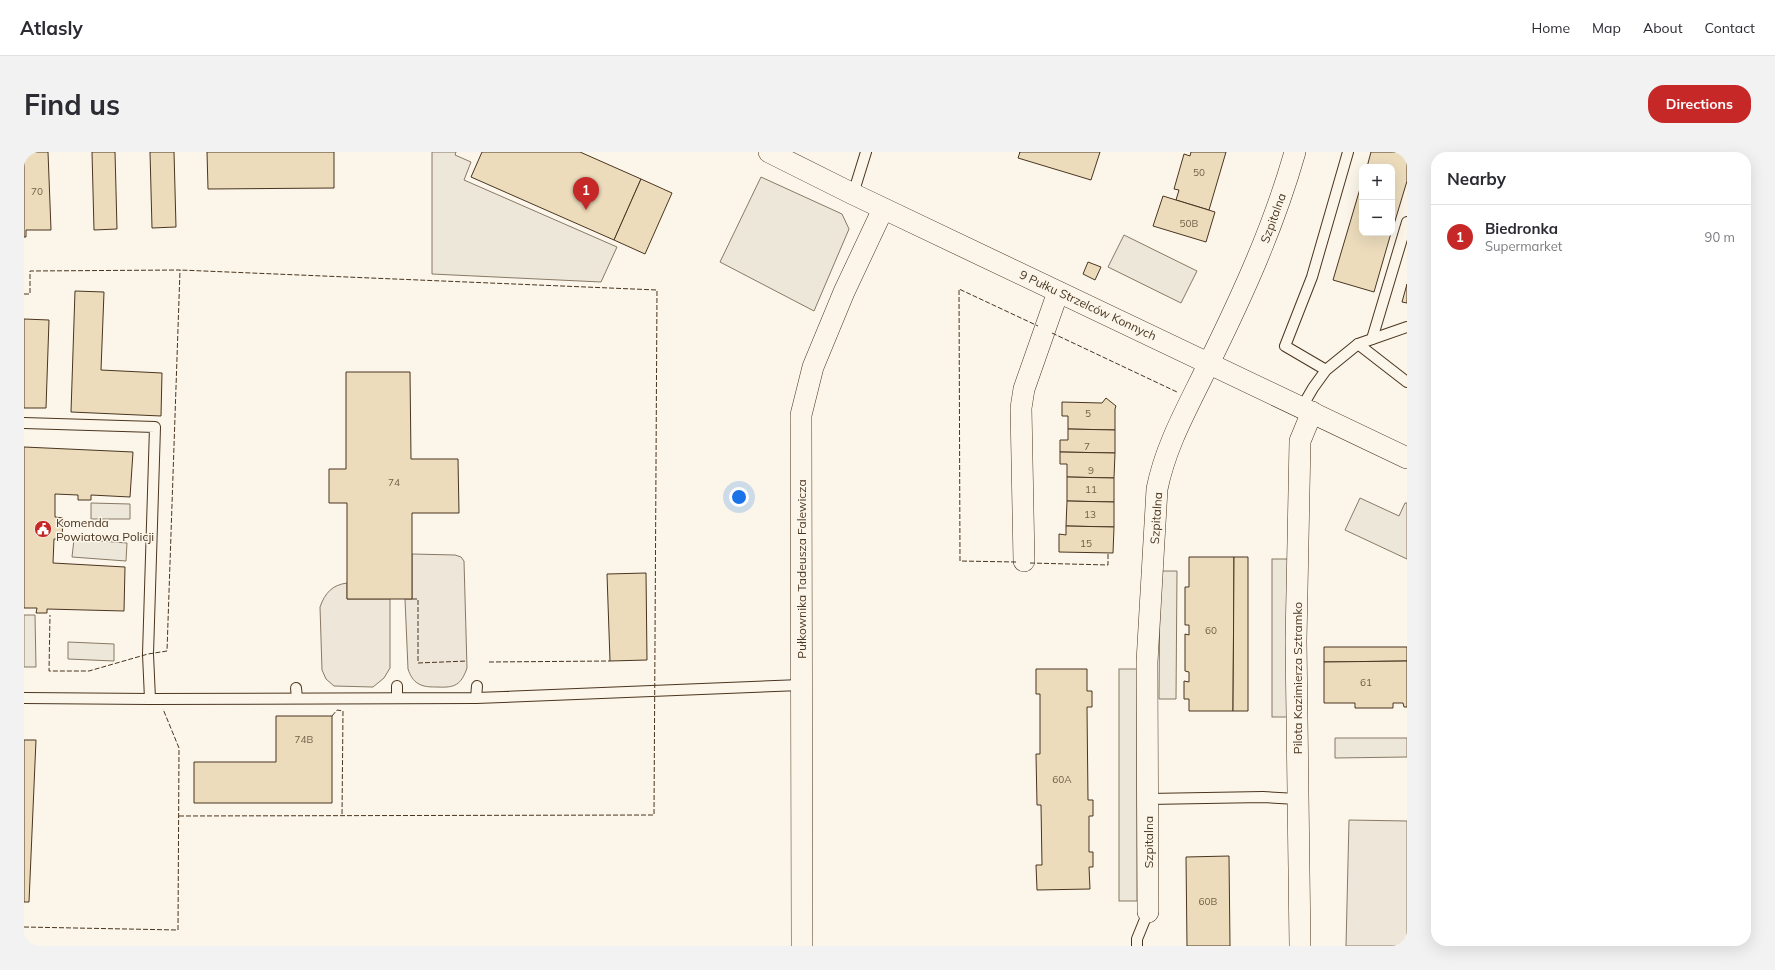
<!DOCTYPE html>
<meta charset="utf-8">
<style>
:root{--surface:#fff;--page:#f2f2f3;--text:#2b2b33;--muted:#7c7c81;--line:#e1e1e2;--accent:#c62828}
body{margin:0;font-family:Mulish,sans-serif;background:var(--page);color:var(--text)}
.controls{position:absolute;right:12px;top:12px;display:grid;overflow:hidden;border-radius:8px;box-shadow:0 4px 16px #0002}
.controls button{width:36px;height:36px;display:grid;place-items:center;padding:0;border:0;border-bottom:1px solid var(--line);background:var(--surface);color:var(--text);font:20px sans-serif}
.you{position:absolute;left:715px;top:345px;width:14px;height:14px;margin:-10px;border:3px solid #fff;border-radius:50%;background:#1a73e8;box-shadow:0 0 0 6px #1a73e833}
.badge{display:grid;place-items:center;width:26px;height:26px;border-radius:50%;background:var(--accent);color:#fff;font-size:13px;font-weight:700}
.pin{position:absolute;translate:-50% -33px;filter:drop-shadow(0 1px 2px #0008)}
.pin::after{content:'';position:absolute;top:21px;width:14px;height:12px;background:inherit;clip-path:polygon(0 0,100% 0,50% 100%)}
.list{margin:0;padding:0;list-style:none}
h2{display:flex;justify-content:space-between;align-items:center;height:52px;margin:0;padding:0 16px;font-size:17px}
h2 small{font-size:13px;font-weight:400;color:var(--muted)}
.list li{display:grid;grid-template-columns:26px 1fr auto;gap:12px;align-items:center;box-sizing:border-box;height:64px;padding:0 16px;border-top:1px solid var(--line)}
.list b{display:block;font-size:15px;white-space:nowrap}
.list p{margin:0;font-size:13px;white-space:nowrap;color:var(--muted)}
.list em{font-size:13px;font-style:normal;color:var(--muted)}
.map{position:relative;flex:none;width:1383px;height:794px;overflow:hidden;border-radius:16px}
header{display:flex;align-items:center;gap:24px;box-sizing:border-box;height:56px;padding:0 20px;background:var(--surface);border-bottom:1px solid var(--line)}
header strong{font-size:19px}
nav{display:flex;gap:22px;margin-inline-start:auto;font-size:14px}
.intro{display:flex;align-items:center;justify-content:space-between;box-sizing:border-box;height:96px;padding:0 24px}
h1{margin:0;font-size:28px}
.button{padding:10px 18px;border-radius:16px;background:var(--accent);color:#fff;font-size:14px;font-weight:700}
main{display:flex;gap:24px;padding:0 24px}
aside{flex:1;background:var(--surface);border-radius:16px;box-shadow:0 4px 16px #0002}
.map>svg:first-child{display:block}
.green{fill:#ede6d9;stroke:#887966}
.parking{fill:#ede7d9;stroke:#887966}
.building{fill:#ecdcbc;stroke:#4a3520}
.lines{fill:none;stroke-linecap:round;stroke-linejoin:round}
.lane-casing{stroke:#4a3520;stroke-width:12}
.street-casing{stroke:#4a3520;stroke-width:22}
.lane{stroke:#fbf6e9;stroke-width:10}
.street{stroke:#fbf6e9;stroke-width:21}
.fence{stroke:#4a3520;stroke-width:1;stroke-dasharray:5 2;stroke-linecap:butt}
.labels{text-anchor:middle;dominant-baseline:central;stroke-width:3;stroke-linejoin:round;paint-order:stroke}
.number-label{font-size:10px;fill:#725f47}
.street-label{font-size:12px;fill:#4a3520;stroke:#fbf6e9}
.poi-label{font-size:12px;fill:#4a3520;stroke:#fbf6e9;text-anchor:start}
</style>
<header>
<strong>Atlasly</strong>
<nav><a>Home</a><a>Map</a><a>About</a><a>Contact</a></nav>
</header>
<div class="intro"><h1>Find us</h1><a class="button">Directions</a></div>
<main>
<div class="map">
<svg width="1383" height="794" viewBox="0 0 1383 794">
<rect width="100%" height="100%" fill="#fbf6e9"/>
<g class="green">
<path d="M388,402L431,403L437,405L440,409L443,516C437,533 431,536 413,535C407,535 400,535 395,532C389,529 386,523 384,517L381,447H388Z"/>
<path d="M323,431V447H366V516L360,526L349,535L310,534L302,527L298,518L296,455C301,441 308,433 323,431Z"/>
<path d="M1325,668L1383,669V794H1322Z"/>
</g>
<g class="parking">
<path d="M408,0H432L431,3L447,10L440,28L593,95L577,130L408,122Z"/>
<path d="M737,25L818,62L825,77L790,159L696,110Z"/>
<path d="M1100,83L1173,119L1157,151L1084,115Z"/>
<path d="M1336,346L1375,364L1381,351H1383V407L1321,378Z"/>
<path d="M67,351L106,352V367H67Z"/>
<path d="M50,387L103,391L102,409L48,405Z"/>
<rect x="1248" y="407" width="16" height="158"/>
<path d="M1136,419H1153L1152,547H1135Z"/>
<path d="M0,463H11L12,515H0Z"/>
<path d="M44,490L90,492V509L44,507Z"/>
<rect x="1095" y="517" width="18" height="232"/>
<path d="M1311,586H1383V605L1311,606Z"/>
</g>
<g class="building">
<path d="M0,0H24L27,78H2V85H0Z"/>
<path d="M68,0H91L93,77L70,78Z"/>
<path d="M126,0H150L152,75L128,76Z"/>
<path d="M183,0H310V36L184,37Z"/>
<path d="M458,0H556L617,27L590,88L447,25Z"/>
<path d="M996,0H995H1076L1067,28L994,6Z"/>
<path d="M1167,0H1202L1185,58L1152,48L1155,38L1150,37L1160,2L1166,4Z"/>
<path d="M1347,0H1383V29L1368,79V15H1343Z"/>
<path d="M617,27L648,41L621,102L590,88Z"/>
<path d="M1338,30V81H1367L1350,140L1309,128Z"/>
<path d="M1139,44L1191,60L1182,90L1129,74Z"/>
<path d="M1064,110L1077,115L1071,128L1059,122Z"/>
<path d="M1383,132V151L1378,150Z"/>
<path d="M51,139L80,140L77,218L138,221L137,264L47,260Z"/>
<path d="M0,167L25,168L22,256H0Z"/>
<path d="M322,220H386L387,307H434L435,361H388V447H323V351H305V317H322Z"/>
<path d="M1082,246L1092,254L1091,257V278L1044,277V264H1038V250L1078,251Z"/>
<path d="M1044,277L1091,278V301L1036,300V288H1044Z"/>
<path d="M0,295L109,300L106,345L67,343V348H54V343L31,342V365L39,366L38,387H30L29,411L101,415L100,459L23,457V461H12L13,456H0Z"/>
<path d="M1036,300L1091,301L1090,326L1043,325V312H1036Z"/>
<path d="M1043,325L1090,326V350L1043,349Z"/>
<path d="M1043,349L1090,350V375L1042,374Z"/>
<path d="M1042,374L1090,375L1089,401L1035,400V382L1042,383Z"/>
<path d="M1165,405H1210L1209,559H1165V547H1160V529L1165,530V520L1161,519V482L1165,483V473H1161V435H1165Z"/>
<path d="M1210,405H1224V559H1209Z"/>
<path d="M622,421L623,508L586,509L583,422Z"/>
<path d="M1300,495H1383V509L1300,510Z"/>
<path d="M1383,509V555H1380L1379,551H1369V556H1331V551H1300V510Z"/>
<path d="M1012,517H1063V539H1068V555H1063L1064,648H1069V664H1065V700H1069V715H1065L1066,737L1013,738L1012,713H1018L1017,653H1013L1012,602H1016V542H1012Z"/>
<path d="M252,564H308V651H170V610H252Z"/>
<path d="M0,588H12L5,750H0Z"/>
<path d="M1205,704L1206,794H1163L1162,705Z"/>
</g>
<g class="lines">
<defs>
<g id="lane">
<path d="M829,42L842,0"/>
<path d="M1348,187L1383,70"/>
<path d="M1334,192L1383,230"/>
<path d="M1302,218L1261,194L1288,125L1324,0"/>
<path d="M1278,255L1289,236L1302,218L1334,192L1383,175"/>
<path d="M0,271L131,275L124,502L126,547"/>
<path d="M373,534V545"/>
<path d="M272,536L273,546"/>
<path d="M0,546L126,547L452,546L777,533"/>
<path d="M452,546L453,534"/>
<path d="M1124,647L1239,645L1273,647"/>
<path d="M1113,794V787L1124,760"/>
</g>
<g id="street">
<path d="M745,0L829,42L1383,306"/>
<path d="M1000,409L997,256L1000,237L1034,140"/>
<path d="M1124,760L1123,510L1133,337C1142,292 1165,253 1185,211C1219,142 1250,74 1271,0"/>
<path d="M778,794L777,263L789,215L820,140L859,57"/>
<path d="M1276,794L1272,489L1276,289L1288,260"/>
</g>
</defs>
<use href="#lane" class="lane-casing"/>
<use href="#street" class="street-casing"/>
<use href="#lane" class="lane"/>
<use href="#street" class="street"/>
<g class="fence">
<path d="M0,142H6V119L156,118L143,499L124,502L65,519H25L26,463"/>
<path d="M1028,181L1153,240"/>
<path d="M992,410L936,409L935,137L1014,174"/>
<path d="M1006,411L1084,413V401"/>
<path d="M388,447H394V511L443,509"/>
<path d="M465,510L586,509"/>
<path d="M308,564L313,558L319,559L318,664"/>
<path d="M155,664L630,663L633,138L156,118"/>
<path d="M0,775L154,778L155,596L139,557"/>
</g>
</g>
<defs>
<symbol id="civic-disc" viewBox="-11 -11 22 22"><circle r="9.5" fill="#c62828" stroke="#fbf6e9"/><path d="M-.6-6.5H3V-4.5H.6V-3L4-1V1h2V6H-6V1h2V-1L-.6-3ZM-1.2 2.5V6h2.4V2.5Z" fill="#fff"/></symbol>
</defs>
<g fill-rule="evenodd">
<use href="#civic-disc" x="9" y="367" width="20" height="20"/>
</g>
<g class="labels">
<g class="number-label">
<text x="1175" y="20">50</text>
<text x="13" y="39">70</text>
<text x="1165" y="71">50B</text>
<text x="1064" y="261">5</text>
<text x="1063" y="294">7</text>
<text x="1067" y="318">9</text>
<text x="370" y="330">74</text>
<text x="1067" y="337">11</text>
<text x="1066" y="362">13</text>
<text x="1062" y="391">15</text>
<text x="1187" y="478">60</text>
<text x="1342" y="530">61</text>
<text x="280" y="587">74B</text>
<text x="1038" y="627">60A</text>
<text x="1184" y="749">60B</text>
</g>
<g class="street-label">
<text transform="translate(1249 66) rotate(-70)">Szpitalna</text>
<text transform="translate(1064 153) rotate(25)">9 Pułku Strzelców Konnych</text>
<text transform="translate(1132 366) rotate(-86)">Szpitalna</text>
<text transform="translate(777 417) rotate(-90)">Pułkownika Tadeusza Falewicza</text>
<text transform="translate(1273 526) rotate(-90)">Pilota Kazimierza Sztramko</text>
<text transform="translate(1124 690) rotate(-90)">Szpitalna</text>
</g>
<g class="poi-label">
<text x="32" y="370">Komenda<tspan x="32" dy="14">Powiatowa Policji</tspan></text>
</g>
</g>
</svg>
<div class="controls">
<button>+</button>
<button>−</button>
</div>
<div class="you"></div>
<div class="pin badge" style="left:562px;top:58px">1</div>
</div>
<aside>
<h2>Nearby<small></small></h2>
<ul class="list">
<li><span class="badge">1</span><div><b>Biedronka</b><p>Supermarket</p></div><em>90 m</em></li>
</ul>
</aside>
</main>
